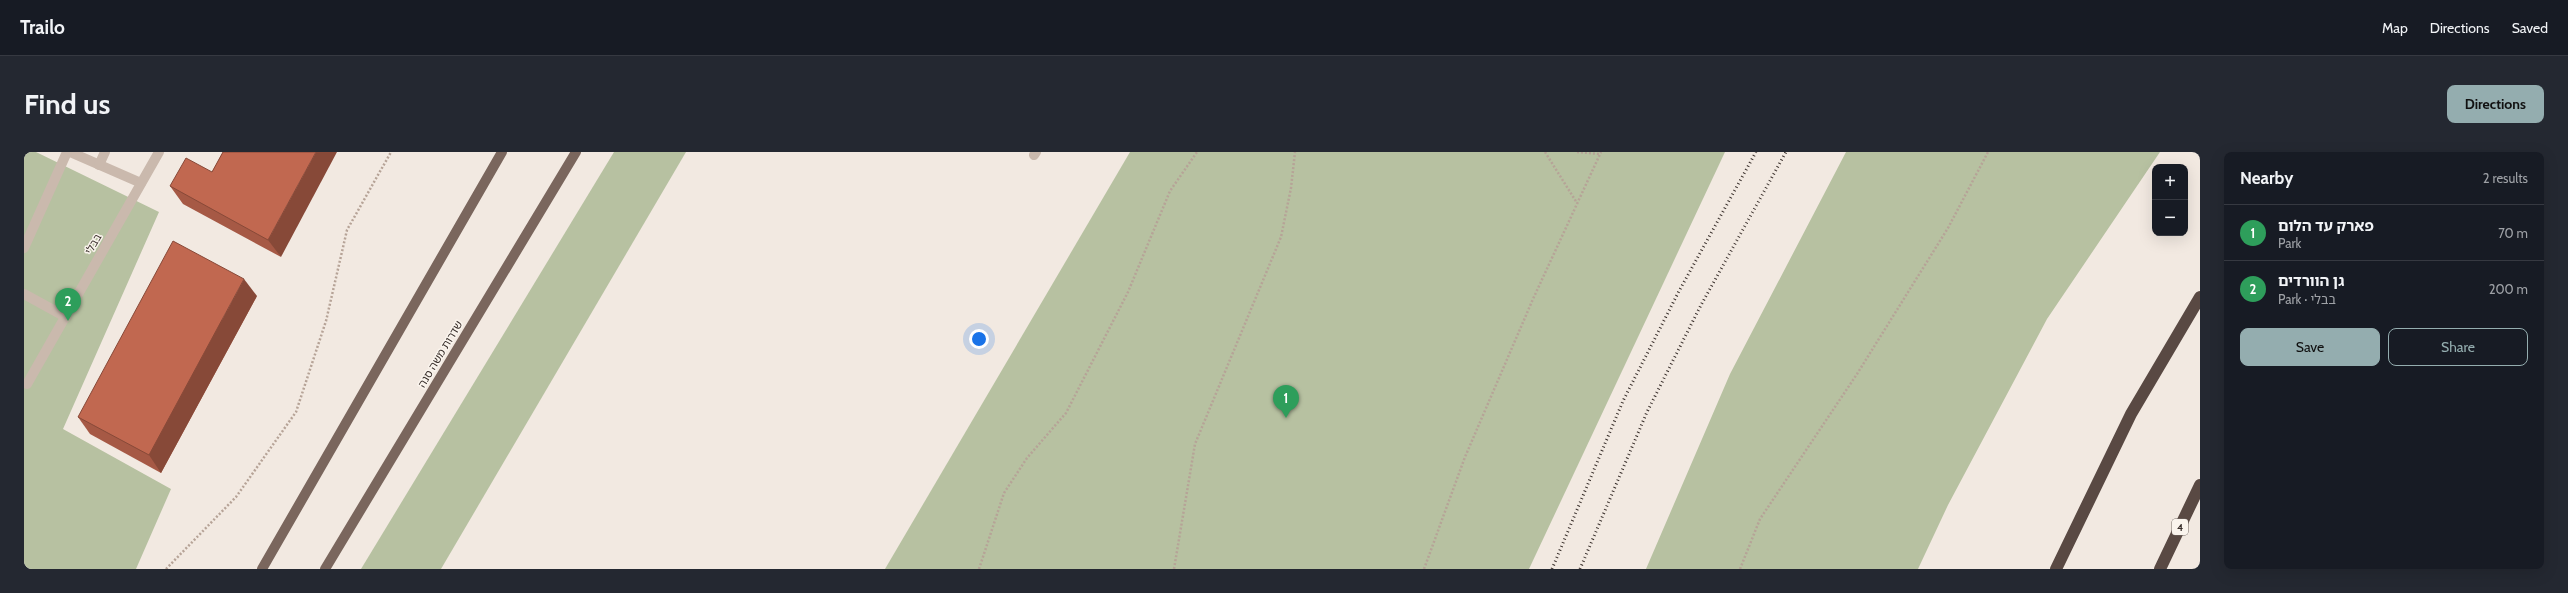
<!DOCTYPE html>
<meta charset="utf-8">
<style>
:root{--surface:#171b24;--page:#242831;--text:#f1f3f6;--muted:#9ea1a6;--line:#363941;--accent:#94adaf}
body{margin:0;font-family:Cabin,"Noto Sans Hebrew",sans-serif;background:var(--page);color:var(--text)}
.controls{position:absolute;right:12px;top:12px;display:grid;overflow:hidden;border-radius:8px;box-shadow:0 4px 16px #0002}
.controls button{width:36px;height:36px;display:grid;place-items:center;padding:0;border:0;border-bottom:1px solid var(--line);background:var(--surface);color:var(--text);font:20px sans-serif}
.you{position:absolute;left:955px;top:187px;width:14px;height:14px;margin:-10px;border:3px solid #fff;border-radius:50%;background:#1a73e8;box-shadow:0 0 0 6px #1a73e833}
.badge{display:grid;place-items:center;width:26px;height:26px;border-radius:50%;background:var(--accent);color:#fff;font-size:13px;font-weight:700}
.pin{position:absolute;translate:-50% -33px;filter:drop-shadow(0 1px 2px #0008)}
.pin::after{content:'';position:absolute;top:21px;width:14px;height:12px;background:inherit;clip-path:polygon(0 0,100% 0,50% 100%)}
.list{margin:0;padding:0;list-style:none}
h2{display:flex;justify-content:space-between;align-items:center;height:52px;margin:0;padding:0 16px;font-size:17px}
h2 small{font-size:13px;font-weight:400;color:var(--muted)}
.list li{display:grid;grid-template-columns:26px 1fr auto;gap:12px;align-items:center;box-sizing:border-box;height:56px;padding:0 16px;border-top:1px solid var(--line)}
.list b{display:block;font-size:15px;white-space:nowrap}
.list p{margin:0;font-size:13px;white-space:nowrap;color:var(--muted)}
.list em{font-size:13px;font-style:normal;color:var(--muted)}
.actions{display:flex;gap:8px;padding:12px 16px}
.actions a{flex:1;padding:9px 0;border:1px solid var(--accent);border-radius:8px;text-align:center;font-size:14px;color:var(--accent)}
.actions .main{background:var(--accent);color:#111}
.map{position:relative;flex:none;width:2176px;height:417px;overflow:hidden;border-radius:8px}
header{display:flex;align-items:center;gap:24px;box-sizing:border-box;height:56px;padding:0 20px;background:var(--surface);border-bottom:1px solid var(--line)}
header strong{font-size:19px}
nav{display:flex;gap:22px;margin-inline-start:auto;font-size:14px}
.intro{display:flex;align-items:center;justify-content:space-between;box-sizing:border-box;height:96px;padding:0 24px}
h1{margin:0;font-size:28px}
.button{padding:10px 18px;border-radius:8px;background:var(--accent);color:#111;font-size:14px;font-weight:700}
main{display:flex;gap:24px;padding:0 24px}
aside{flex:1;background:var(--surface);border-radius:8px;box-shadow:0 4px 16px #0002}
.map>svg:first-child{display:block}
.green{fill:#b7c1a1}
.lines{fill:none;stroke-linecap:round;stroke-linejoin:round}
.path{stroke:#b6a397;stroke-width:2.5;stroke-dasharray:2 2;stroke-linecap:butt}
.minor{stroke:#cab9ad;stroke-width:10}
.major{stroke:#7a665d;stroke-width:10}
.highway{stroke:#594943;stroke-width:12}
.rail{stroke:#392f2b;stroke-width:3;stroke-dasharray:1 3;stroke-linecap:butt}
.wall{fill:#a65945}
.shaded-wall{fill:#874938}
.building{fill:#c16850;stroke:#874938}
.labels{text-anchor:middle;dominant-baseline:central;stroke-width:3;stroke-linejoin:round;paint-order:stroke}
.shield{fill:#faf4ed;stroke:#736a65;stroke-width:1}
.shield-label{font-size:10px;font-weight:bold;fill:#392f2b}
.street-label{font-size:11px;fill:#392f2b;stroke:#faf4ed}
</style>
<header>
<strong>Trailo</strong>
<nav><a>Map</a><a>Directions</a><a>Saved</a></nav>
</header>
<div class="intro"><h1>Find us</h1><a class="button">Directions</a></div>
<main>
<div class="map">
<svg width="2176" height="417" viewBox="0 0 2176 417">
<rect width="100%" height="100%" fill="#f2e9e1"/>
<g class="green">
<path d="M0,0H12L135,60L39,277L147,337L112,417H0Z"/>
<path d="M590,0H662L417,417H337Z"/>
<path d="M1106,0H1701L1505,417H861Z"/>
<path d="M1822,0H2136L2023,167L1924,353L1894,417H1622L1706,222Z"/>
</g>
<g class="lines">
<g class="path">
<path d="M1521,0L1553,51"/>
<path d="M1553,0L1576,2"/>
<path d="M142,417L212,345L272,260L302,169L323,78L367,0"/>
<path d="M955,417L980,341L1003,306L1042,261L1104,140L1146,39L1173,0"/>
<path d="M1150,417L1171,292L1257,85L1267,36L1271,0"/>
<path d="M1400,417L1441,305L1509,147L1577,0"/>
<path d="M1716,417L1736,367L1833,222L1924,76L1964,0"/>
</g>
<g class="minor">
<path d="M46,0L117,31"/>
<path d="M1010,3L1012,0"/>
<path d="M75,13L81,0"/>
<path d="M0,96L43,0"/>
<path d="M0,142L42,165"/>
<path d="M3,232L135,0"/>
</g>
<g class="major">
<path d="M238,417L478,0"/>
<path d="M301,417L552,0"/>
</g>
<g class="highway">
<path d="M2032,417L2107,262L2176,145"/>
<path d="M2136,417L2176,333"/>
</g>
<g class="rail">
<path d="M1528,417L1599,249L1654,141L1732,0"/>
<path d="M1556,417L1623,260L1677,153L1762,0"/>
</g>
</g>
<g class="wall">
<path d="M199,0L257,105L159,52L146,34L188,20Z"/>
<path d="M233,144L137,321L66,282L54,265Z"/>
</g>
<g class="shaded-wall">
<path d="M292,0H313L257,105L244,88Z"/>
<path d="M220,127L233,144L137,321L125,303Z"/>
</g>
<g class="building">
<path d="M199,0H292L244,88L146,34L162,6L188,20Z"/>
<path d="M149,89L220,127L125,303L54,265Z"/>
</g>
<g class="labels">
<rect class="shield" x="2148" y="367" width="16" height="16" rx="3"/>
<g class="shield-label">
<text x="2156" y="375">4</text>
</g>
<g class="street-label">
<text transform="translate(69 92) rotate(-60)">בבלי</text>
<text transform="translate(416 202) rotate(-59)">שדרות משה סנה</text>
</g>
</g>
</svg>
<div class="controls">
<button>+</button>
<button>−</button>
</div>
<div class="you"></div>
<div class="pin badge" style="left:1262px;top:266px;background:#2e9e5b">1</div>
<div class="pin badge" style="left:44px;top:169px;background:#2e9e5b">2</div>
</div>
<aside>
<h2>Nearby<small>2 results</small></h2>
<ul class="list">
<li><span class="badge" style="background:#2e9e5b">1</span><div><b>פארק עד הלום</b><p>Park</p></div><em>70 m</em></li>
<li><span class="badge" style="background:#2e9e5b">2</span><div><b>גן הוורדים</b><p>Park · בבלי</p></div><em>200 m</em></li>
</ul>
<div class="actions"><a class="main">Save</a><a>Share</a></div>
</aside>
</main>
